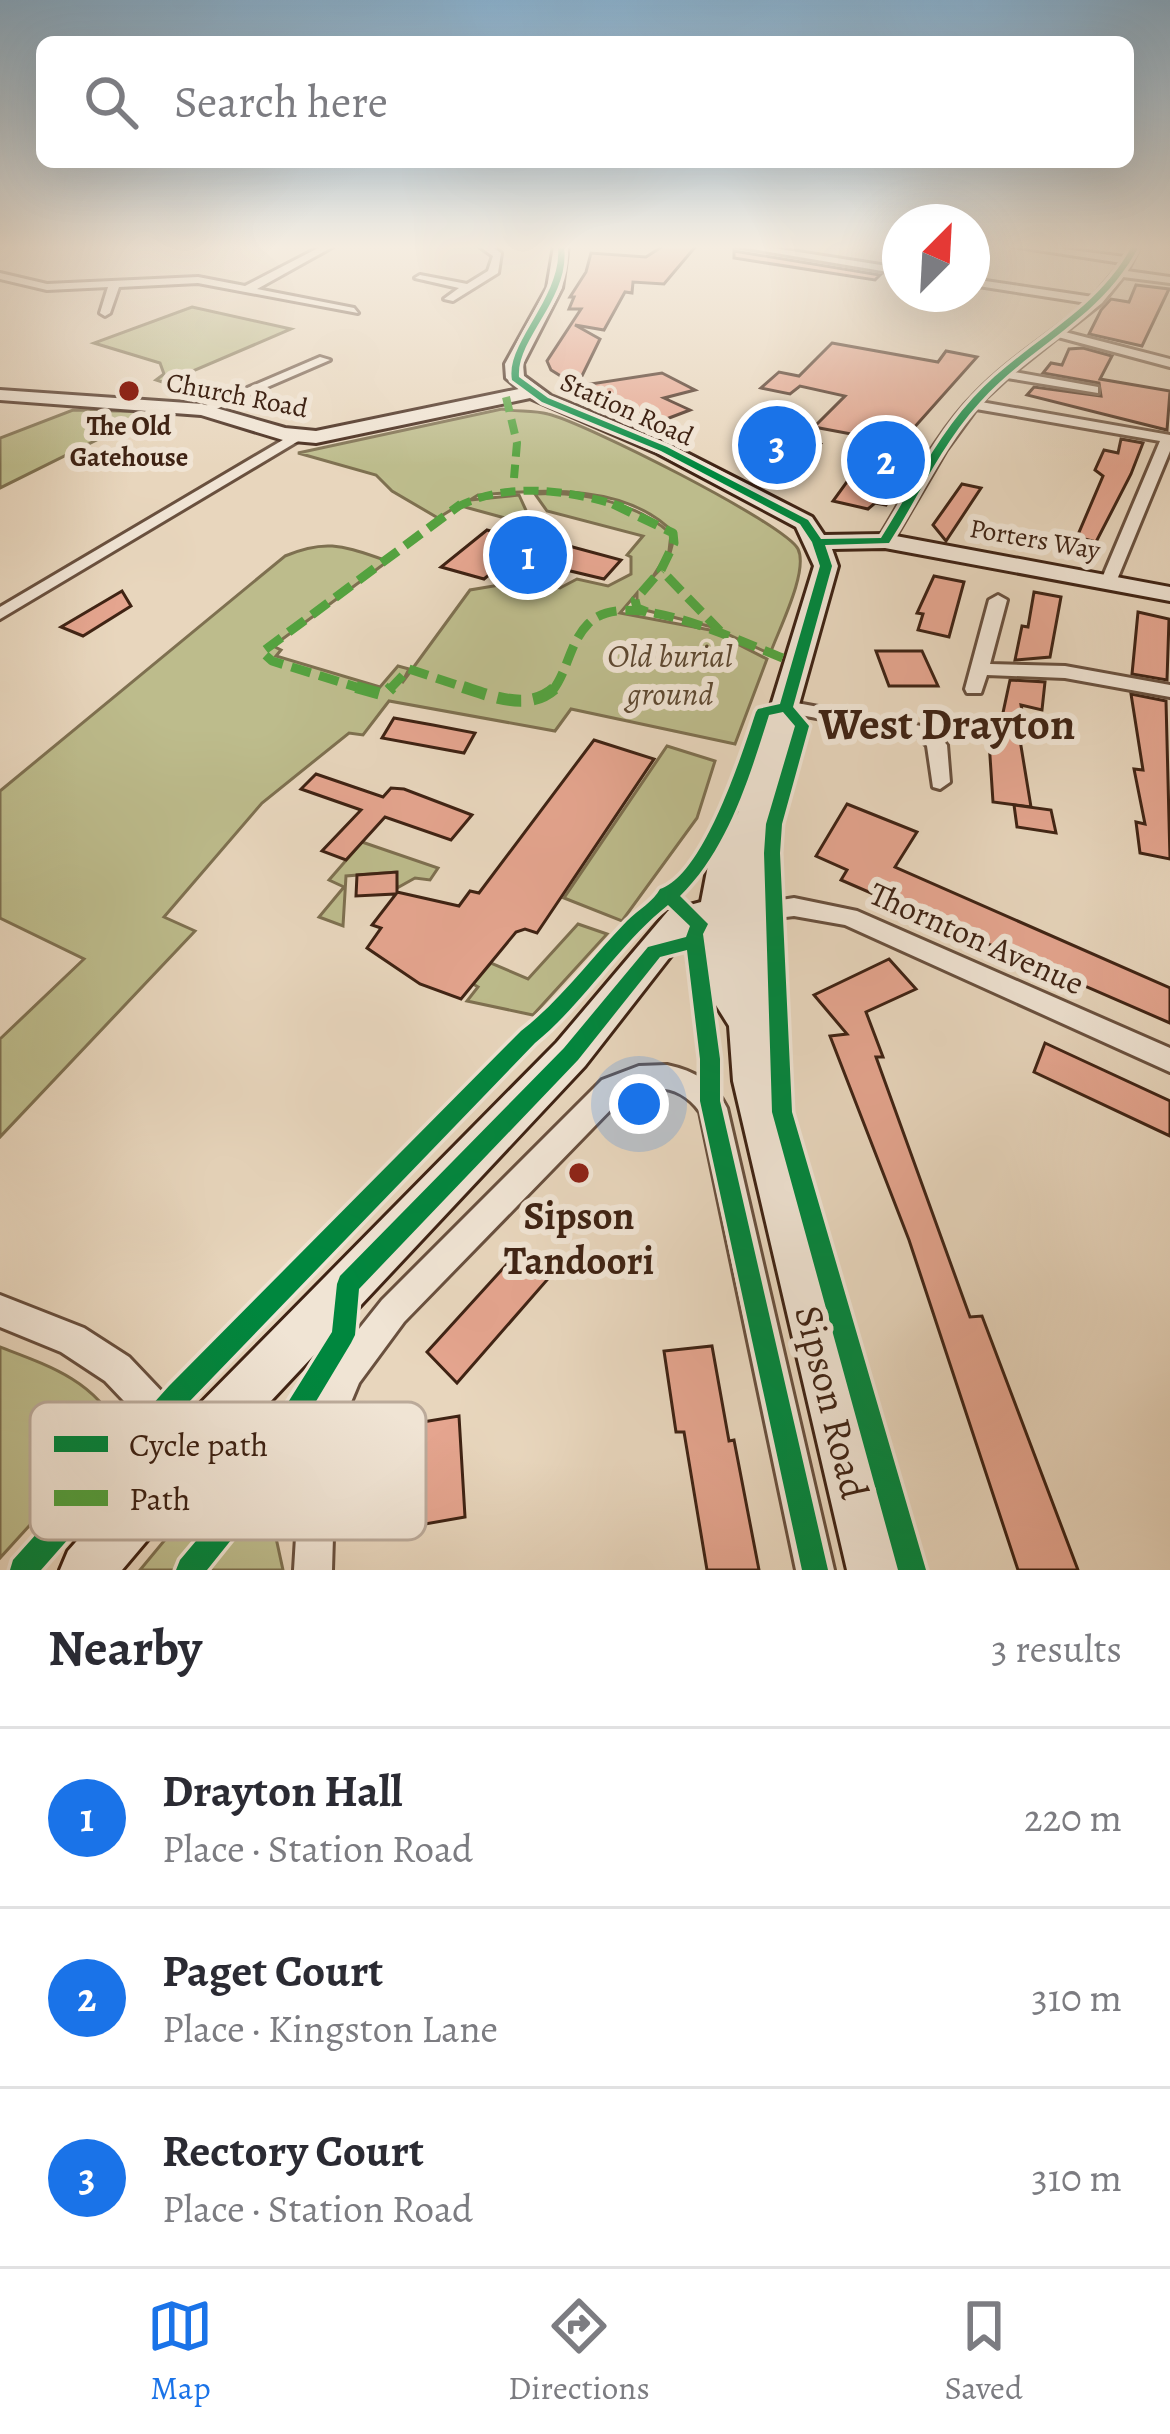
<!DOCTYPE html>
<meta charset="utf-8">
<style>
:root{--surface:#fff;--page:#f2f2f3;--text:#2b2b33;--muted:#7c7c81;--line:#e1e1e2;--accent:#1a73e8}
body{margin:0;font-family:Alegreya,serif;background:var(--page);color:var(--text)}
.compass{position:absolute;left:882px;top:204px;width:108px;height:108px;border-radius:50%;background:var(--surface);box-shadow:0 12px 48px #0002;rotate:24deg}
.you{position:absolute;left:639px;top:1104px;width:42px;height:42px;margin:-30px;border:9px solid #fff;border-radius:50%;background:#1a73e8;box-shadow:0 0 0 18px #1a73e833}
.badge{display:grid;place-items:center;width:78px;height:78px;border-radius:50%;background:var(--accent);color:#fff;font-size:39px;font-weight:700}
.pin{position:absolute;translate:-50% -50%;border:6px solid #fff;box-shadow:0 3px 12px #0006}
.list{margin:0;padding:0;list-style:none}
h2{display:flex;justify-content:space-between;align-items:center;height:156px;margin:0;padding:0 48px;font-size:51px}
h2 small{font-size:39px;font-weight:400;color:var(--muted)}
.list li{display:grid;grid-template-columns:78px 1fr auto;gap:36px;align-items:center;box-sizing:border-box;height:180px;padding:0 48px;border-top:3px solid var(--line)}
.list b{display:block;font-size:45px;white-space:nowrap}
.list p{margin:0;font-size:39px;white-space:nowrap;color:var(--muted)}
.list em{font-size:39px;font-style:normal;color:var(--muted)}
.icon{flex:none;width:66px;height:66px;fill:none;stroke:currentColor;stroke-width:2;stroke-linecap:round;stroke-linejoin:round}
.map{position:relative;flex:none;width:1170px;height:1570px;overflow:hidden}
.search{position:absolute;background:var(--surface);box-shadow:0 12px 48px #0002;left:36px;right:36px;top:36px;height:132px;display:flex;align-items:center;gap:30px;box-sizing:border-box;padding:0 42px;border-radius:18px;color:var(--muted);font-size:45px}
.sheet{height:696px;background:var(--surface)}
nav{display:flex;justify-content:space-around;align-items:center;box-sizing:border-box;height:168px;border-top:3px solid var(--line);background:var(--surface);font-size:33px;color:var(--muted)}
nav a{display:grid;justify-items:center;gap:6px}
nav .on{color:var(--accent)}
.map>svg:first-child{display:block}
.green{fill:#bdbc8c;stroke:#7e7050;stroke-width:3}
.building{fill:#e5a58f;stroke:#3f2314;stroke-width:3}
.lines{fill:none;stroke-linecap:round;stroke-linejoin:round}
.street-casing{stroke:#69503e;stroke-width:6}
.secondary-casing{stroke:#3f2314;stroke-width:6}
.street{fill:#f0e4d4;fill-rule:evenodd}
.secondary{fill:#f0e4d4;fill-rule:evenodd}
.quiet-far2{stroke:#54a23f;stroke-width:8;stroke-dasharray:15 8;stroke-linecap:butt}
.quiet-far1{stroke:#54a23f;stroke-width:9;stroke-dasharray:20 9;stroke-linecap:butt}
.quiet{stroke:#54a23f;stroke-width:12;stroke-dasharray:24 12;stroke-linecap:butt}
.cycleway-casing{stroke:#f0e4d4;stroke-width:7}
.cycleway{fill:#00873e;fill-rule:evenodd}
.poi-dot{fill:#8f2418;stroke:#f0e4d4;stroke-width:4.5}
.labels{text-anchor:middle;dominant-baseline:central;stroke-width:12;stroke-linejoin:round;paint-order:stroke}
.far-street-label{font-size:27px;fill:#3f2314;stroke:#f0e4d4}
.far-poi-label{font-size:27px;font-weight:bold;fill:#3f2314;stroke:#f0e4d4}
.park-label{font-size:33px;font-style:italic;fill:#5e4932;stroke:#f0e4d4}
.street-label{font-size:33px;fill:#3f2314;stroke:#f0e4d4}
.near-poi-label{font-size:39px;font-weight:bold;fill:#3f2314;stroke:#f0e4d4}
.near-street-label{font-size:39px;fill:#3f2314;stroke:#f0e4d4}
.district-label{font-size:45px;font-weight:bold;fill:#3f2314;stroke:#f0e4d4}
.key{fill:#f0e4d4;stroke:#bbaa9a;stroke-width:3}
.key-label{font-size:33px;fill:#3f2314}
</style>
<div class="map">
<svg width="1170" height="1570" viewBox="0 0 1170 1570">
<rect width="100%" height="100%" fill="#e8d6bd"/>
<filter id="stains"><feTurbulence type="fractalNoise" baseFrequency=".00167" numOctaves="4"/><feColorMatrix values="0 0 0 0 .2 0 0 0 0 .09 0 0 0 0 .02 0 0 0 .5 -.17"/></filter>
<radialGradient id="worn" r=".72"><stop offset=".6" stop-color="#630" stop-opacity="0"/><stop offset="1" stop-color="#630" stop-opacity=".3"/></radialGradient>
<g class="green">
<path d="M192,307L291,329L165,383L156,380L164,374L160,363L94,343Z"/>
<path d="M502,409C517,412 533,410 548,414C583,422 784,523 798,549C809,571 778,631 770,654L712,627L637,608V593L620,613L710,630L767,659L735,744L571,709L555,731L389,701L363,735L349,733L262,803L164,917L195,931L0,1137V1039L84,959L0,918V791L285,556C328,538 345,547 388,561L273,646L281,650L276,656L380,687L398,666L409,669L402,683L470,590L529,580L560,588L577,579L608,586L631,574V557L627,555L643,536L547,511L535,494C580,491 637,502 671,534L669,551L652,578L668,561L675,534C626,482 542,490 478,495L470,500L519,495L529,517L516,521L461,506L464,502L438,518L392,491L376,475L298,453Z"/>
<path d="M73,410L153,412L0,488V438Z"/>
<path d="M667,746L715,761L697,818L622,921L564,898Z"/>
<path d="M362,842L438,868L430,880L415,878L397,888L396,872L346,876L343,926L319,917L344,887L329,880Z"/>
<path d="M578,924L607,934L533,1015L467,1001L478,987L473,984L491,963L528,979Z"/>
<path d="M0,1347C47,1365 94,1380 118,1428L0,1558Z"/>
<path d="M245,1443L261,1469L283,1570H140Z"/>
</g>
<g class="building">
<path d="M663,246H696L664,284L633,282L632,293L625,292L604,330L575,325L600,339L577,386L551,370L547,361L581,309H569L574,297H570L586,272L591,253L646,257Z"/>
<path d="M734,251L880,275L875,280L734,258Z"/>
<path d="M1136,285L1169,289L1142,346L1089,334L1101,310L1111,299L1129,302Z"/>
<path d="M832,343L938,362L946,351L977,357L895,449L904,450V459L912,461L886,505L875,503L868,509L833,501L878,439L814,427L845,396L800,386L790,394L761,388L779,372L799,376Z"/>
<path d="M1083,348L1112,356L1100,379L1170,391L1167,430L1027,395L1034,387L1101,396L1099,383L1043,373L1051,363L1062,365L1069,349Z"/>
<path d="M662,373L695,390L664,398L690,410L656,423L584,385Z"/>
<path d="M754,427L820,444L802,459L738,444Z"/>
<path d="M1121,439L1143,443L1131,474L1096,542L1077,537L1103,476L1095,470L1104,450L1118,453Z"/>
<path d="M962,484L981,488L946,541L933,525Z"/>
<path d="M487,530L549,547L554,542L621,560L604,579L545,565L534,576L490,574L484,579L441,567Z"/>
<path d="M934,576L964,582L949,637L918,630L923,614L917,613Z"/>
<path d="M122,591L131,606L83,636L61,627Z"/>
<path d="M1034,592L1061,597L1050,657L1015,660L1022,626L1028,627Z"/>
<path d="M1138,612L1169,619L1167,680L1132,674Z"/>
<path d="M876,651H922L938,686H889Z"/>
<path d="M1010,680L1045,682L1042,710L1021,705L1027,740H1020L1031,807L993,802L989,741L997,742L995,721L1001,722Z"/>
<path d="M1131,694L1166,701L1170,859L1140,853L1136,822L1145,824L1134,769L1143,770Z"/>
<path d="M394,718L433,725L475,733L464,753L382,738Z"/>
<path d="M594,740L654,759L537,933L525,929L516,932L461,999L420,984L367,948L381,928L372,925L396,894L356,896L357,875L397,872V892L459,906L470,891L479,893Z"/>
<path d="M316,774L383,797L391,788L404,789L472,815L451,840L385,817L346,860L322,851L361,810L301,789Z"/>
<path d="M847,804L917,832L895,867L1170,988V1023L841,880L847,870L816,856Z"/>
<path d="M1014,805L1051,810L1056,833L1017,827Z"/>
<path d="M889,959L916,989L866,1012L883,1057H876L970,1317L982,1316L1078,1570H1018L909,1240L830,1036L847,1034L814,995Z"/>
<path d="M1045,1043L1170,1101V1136L1034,1072Z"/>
<path d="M517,1253L547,1280L457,1383L427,1352Z"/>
<path d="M712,1346L729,1441L734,1440L759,1570H707L684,1432H676L664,1351Z"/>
<path d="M459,1416L465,1517L368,1534V1431Z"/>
</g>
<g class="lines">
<defs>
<g id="street">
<path d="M322,246H334L257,289L354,308L358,313L198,283L119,287L110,313L105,316L100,313L108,287L47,290L0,279V273L47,284L198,277L245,286Z"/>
<path d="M479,246H491L501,253L498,273L453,301L444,299L459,288L415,278L420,275L467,284L488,271L493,256Z"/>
<path d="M734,246H760L900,268V274Z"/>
<path d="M1011,246H1041L1125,257L1131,246H1140L1127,271L1170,277V283L1123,277L1102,303L1065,332L1170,359V367L1058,337L1014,372L1098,387V393L1007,378L981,402L1170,435V451L1114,587H1102L1100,583L1160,441L976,409L946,450L891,544H879L877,541C908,492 934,435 975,394C1011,357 1050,335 1087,303L972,285V279L1093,297L1122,263Z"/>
<path d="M320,357L330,360L207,413L196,410Z"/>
<path d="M293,434L305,437L0,619V607Z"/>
<path d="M998,595L1007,600L990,664L1065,666L1170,685V697L1065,678L987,675L981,693H967L965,689L989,600Z"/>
<path d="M786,701L932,728L947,745L950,782L940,789L933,787L927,746L919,737L779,711L776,707L779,703Z"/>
<path d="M794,898L857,911L1170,1048V1072L845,925L794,916L751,921L743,918L739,912L743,906Z"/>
<path d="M667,1065C695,1071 714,1082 727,1108L834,1570H796L700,1112C680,1084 652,1083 622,1098L404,1322L359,1383L336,1438L332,1570H294L302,1438L335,1359L382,1300L602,1080L639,1066Z"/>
<path d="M0,1295L84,1328L129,1357L204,1436L210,1448L204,1460L192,1466L180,1460L105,1381L61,1352L0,1327Z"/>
</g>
<path id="secondary" d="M554,246H568L562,288L523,364L524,376L551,396L671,445L812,517L824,535L885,534L1170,587V601L885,548L832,549L838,566L768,815V912L776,994L766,1023L773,1081L901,1570H847L733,1081L729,1026L704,986L700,928L691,930L585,1066L210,1466L122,1570H60L68,1551L174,1430L557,1042L668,911L701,902L710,855L738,813L814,566L796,527L657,453L530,398L316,443L283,440L201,415L0,400V390L202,404L285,428L316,431L519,389L506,378L505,364L547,288Z"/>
</defs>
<use href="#street" class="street-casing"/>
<use href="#secondary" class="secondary-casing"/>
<use href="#street" class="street"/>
<use href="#secondary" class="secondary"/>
<g class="quiet-far2">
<path d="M506,397L517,443L514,478"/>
<path d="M457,507C508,481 569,490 623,507"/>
</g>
<g class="quiet-far1">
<path d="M613,504L673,533L674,543L661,570L720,631"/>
<path d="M647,612L637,608L635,600L661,570"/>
<path d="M366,690L272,661L262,652L461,504"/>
<path d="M389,690L409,669L472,690"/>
<path d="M553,690C568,670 570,642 588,624C628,582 753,649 799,664"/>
</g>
<g class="quiet">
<path d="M356,687L384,695L392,687"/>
<path d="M463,687C494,697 530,712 556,687"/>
</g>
<defs>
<path id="cycleway" d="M558,246H564C571,298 516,338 519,377L548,398L667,447L808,520L821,539L881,538C911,491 935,439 973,398C1023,343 1096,314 1132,246H1139C1101,319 1032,344 980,402C942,443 919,496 889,543L825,545L832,566L793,707L809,726L782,824L780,853L792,1112L926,1570H898L772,1112L764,853L766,824L795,726L783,712L769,715C749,778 728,849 680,896L708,924L703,934L720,1059V1101L828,1570H802L700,1101V1059L687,950L660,957L578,1060L359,1289L355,1335L351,1343L270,1478L256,1509L207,1570H176L180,1560L238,1491L252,1460L332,1332L337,1284L340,1276L564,1048L648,947L686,937L690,926L668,905C618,945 585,1002 535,1043L187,1404L41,1570H10L13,1560L169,1386L521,1031C562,999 591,958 627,921C638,910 654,901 660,889C704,875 742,754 756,712L758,709L780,704L820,566L812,542L800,524L661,451L542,402L512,380C505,343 563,297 558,246Z"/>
</defs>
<use href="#cycleway" class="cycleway-casing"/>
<use href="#cycleway" class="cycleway"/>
</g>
<linearGradient id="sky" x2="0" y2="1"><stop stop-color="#89b5d6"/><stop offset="0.53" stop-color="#f5ede1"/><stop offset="1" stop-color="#f5ede1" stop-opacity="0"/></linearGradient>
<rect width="1170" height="466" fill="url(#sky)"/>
<g class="poi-dot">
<circle cx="129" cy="391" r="12"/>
<circle cx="579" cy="1173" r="12"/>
</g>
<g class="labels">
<g class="far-street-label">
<text transform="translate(237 395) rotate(11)">Church Road</text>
<text transform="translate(627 409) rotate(24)">Station Road</text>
<text transform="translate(1035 539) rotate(10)">Porters Way</text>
</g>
<g class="far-poi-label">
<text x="129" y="426">The Old<tspan x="129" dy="31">Gatehouse</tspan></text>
</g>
<g class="park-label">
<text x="670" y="655">Old burial<tspan x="670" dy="38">ground</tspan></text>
</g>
<g class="street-label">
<text transform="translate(977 938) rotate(24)">Thornton Avenue</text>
</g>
<g class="near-poi-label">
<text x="579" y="1215">Sipson<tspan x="579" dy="45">Tandoori</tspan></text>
</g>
<g class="near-street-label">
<text transform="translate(832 1402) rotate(76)">Sipson Road</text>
</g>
<g class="district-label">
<text x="947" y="724">West Drayton</text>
</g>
</g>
<rect x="30" y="1402" width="396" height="138" rx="18" class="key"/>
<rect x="54" y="1436" width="54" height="16" fill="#00873e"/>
<rect x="54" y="1490" width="54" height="16" fill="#54a23f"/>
<g class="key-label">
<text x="129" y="1456">Cycle path</text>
<text x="129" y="1510">Path</text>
</g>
<rect width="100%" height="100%" filter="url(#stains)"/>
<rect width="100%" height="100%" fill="url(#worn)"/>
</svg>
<svg class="compass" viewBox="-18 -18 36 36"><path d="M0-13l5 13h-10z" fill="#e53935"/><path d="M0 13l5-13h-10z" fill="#7c7c81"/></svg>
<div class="you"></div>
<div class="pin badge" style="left:528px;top:555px">1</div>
<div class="pin badge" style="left:886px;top:460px">2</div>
<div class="pin badge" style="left:777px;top:445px">3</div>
<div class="search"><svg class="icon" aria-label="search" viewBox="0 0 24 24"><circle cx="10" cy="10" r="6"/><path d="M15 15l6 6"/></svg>Search here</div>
</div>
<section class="sheet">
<h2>Nearby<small>3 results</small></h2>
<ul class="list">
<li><span class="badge">1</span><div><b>Drayton Hall</b><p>Place · Station Road</p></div><em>220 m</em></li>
<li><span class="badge">2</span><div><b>Paget Court</b><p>Place · Kingston Lane</p></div><em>310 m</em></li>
<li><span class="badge">3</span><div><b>Rectory Court</b><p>Place · Station Road</p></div><em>310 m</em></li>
</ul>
</section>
<nav>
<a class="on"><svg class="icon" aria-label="map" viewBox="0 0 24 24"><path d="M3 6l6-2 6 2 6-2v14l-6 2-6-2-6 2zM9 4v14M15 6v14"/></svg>Map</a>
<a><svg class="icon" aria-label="directions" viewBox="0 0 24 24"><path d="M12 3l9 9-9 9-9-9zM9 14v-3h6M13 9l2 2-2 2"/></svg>Directions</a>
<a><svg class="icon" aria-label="saved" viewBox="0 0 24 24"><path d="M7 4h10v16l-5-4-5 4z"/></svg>Saved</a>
</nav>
